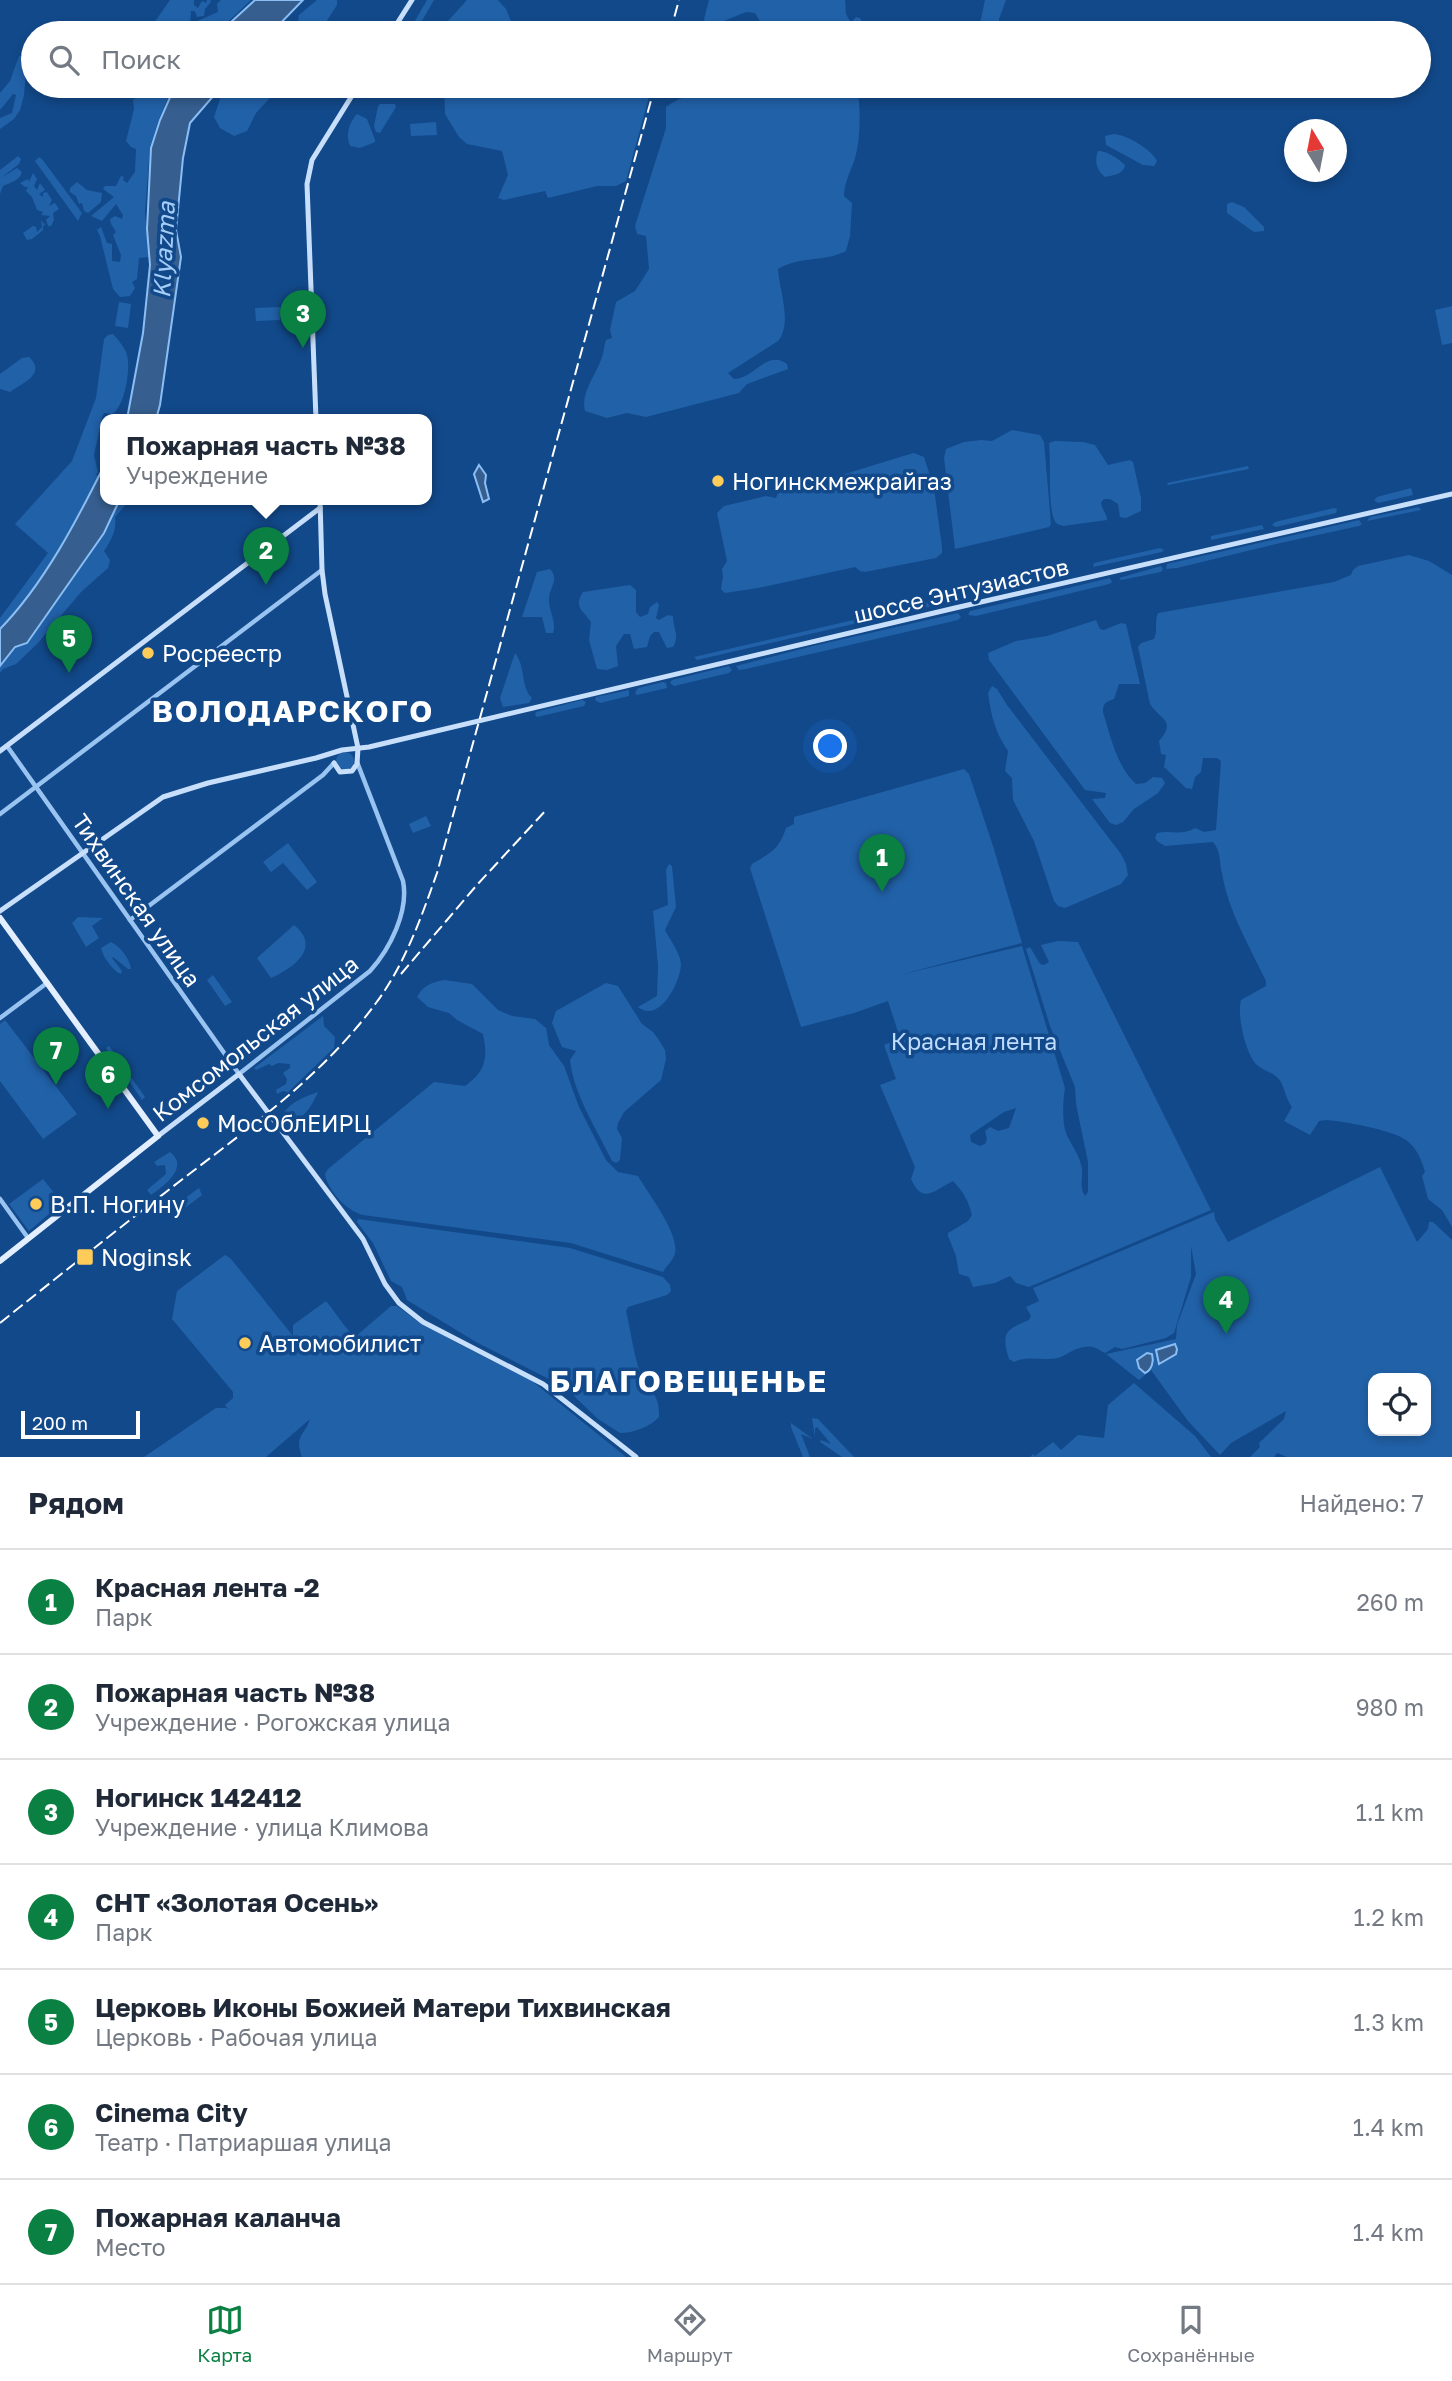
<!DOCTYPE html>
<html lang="ru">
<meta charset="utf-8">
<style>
:root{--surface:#fff;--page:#f2f2f3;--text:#1f2937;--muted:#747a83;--line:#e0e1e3;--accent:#0b8043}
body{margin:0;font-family:"Golos Text",sans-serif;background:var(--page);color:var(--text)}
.controls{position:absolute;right:21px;bottom:21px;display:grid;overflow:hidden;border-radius:14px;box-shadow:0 4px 10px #0003}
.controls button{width:63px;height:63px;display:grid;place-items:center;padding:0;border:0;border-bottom:2px solid var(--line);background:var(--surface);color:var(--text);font:35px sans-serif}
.compass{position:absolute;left:1284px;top:119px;width:63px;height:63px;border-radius:50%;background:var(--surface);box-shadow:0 4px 10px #0003;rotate:350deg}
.scale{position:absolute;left:21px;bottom:18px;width:119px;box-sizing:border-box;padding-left:7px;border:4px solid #fff;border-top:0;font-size:19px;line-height:24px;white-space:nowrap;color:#fff;-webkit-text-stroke:5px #12498a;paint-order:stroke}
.you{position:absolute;left:831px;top:747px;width:24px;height:24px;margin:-18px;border:5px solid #fff;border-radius:50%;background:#1a73e8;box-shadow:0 0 0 10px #1a73e833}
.badge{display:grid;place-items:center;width:46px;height:46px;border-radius:50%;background:var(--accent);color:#fff;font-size:23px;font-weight:700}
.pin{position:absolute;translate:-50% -58px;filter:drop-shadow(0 2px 4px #0008)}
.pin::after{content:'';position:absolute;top:37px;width:24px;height:21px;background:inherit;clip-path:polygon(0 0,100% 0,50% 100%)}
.popup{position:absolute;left:100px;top:414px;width:332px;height:91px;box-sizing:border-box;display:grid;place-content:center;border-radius:14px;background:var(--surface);filter:drop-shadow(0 2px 5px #0005);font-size:23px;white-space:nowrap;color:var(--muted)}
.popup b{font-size:26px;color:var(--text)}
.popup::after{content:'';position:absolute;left:50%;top:100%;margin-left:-14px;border:14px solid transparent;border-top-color:var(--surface)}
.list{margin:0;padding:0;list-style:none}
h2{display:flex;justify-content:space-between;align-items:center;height:91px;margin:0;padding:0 28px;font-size:30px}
h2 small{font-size:23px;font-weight:400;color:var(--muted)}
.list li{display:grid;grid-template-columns:46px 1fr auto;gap:21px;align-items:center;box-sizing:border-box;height:105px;padding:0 28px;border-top:2px solid var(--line)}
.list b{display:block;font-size:26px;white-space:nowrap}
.list p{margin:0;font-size:23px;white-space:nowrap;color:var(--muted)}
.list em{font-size:23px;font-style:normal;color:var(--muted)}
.icon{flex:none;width:38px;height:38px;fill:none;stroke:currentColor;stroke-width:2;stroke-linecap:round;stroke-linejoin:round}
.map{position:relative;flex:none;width:1452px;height:1457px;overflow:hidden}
.search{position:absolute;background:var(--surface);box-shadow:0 4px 10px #0003;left:21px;right:21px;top:21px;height:77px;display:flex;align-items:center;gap:18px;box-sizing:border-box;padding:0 24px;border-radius:38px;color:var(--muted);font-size:26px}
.sheet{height:826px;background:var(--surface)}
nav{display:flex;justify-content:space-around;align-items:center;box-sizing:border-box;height:98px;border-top:2px solid var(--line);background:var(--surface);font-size:19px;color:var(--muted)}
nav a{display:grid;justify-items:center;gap:4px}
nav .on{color:var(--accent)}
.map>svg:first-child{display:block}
.green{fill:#2161a8;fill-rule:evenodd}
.water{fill:#365f90;stroke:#8bbef4;stroke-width:2}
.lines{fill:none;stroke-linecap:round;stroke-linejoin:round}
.tertiary{stroke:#99c3f1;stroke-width:4.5}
.secondary{stroke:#c7dffb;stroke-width:5}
.primary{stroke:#e3eeff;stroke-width:6}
.rail{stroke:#fff;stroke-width:2;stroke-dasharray:12 5;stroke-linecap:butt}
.poi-dot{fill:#ffcb59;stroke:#12498a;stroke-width:2.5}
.labels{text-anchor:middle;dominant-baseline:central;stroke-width:7;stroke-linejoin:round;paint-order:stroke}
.poi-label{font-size:23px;fill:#fff;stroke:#12498a;text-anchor:start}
.street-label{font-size:23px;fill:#fff;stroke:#12498a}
.park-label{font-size:23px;fill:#c0dcfc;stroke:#12498a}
.water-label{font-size:24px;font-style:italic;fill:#a5cdf8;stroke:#12498a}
.district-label{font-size:30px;font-weight:bold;letter-spacing:2px;fill:#fff;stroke:#12498a}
</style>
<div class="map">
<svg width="1452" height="1457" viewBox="0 0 1452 1457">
<rect width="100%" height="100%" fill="#12498a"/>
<g class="green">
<path d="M170,0H194V5L198,8L202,1L206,3L207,0H210L211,2L205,9L204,16L197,17L195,11H191L190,26L185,27L180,33H147Z"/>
<path d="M221,0H251L216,33H193L195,22L218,12L217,4Z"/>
<path d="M317,0H337V5L319,33H288L295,28L301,29L302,24L298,20L299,15Z"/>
<path d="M427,0H434L415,33H408Z"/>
<path d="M467,0H498L506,9L513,26L505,30L508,33H437Z"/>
<path d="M709,0H845L846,14L851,23L856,17L860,18L862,22L863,33H767L755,13L746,12L709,27L705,24L704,19Z"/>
<path d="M985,0H1006L999,19V28L1007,33H978Z"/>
<path d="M19,56H25L27,60L24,95L20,110L14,119L0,129V118L12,113L16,95L13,94L0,110V93L10,81Z"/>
<path d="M138,86H150L153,90L159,86H173L159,119L150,147L145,212L149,257L139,258L137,279L132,282L135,288L130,296L120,297L113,289L100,236L97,230L101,227L107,243L112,244V261L120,262L121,255L113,235L116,232L111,224L110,219L115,216L122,219L123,215L116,204L102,221L91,216L114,197L103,189L105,186H116L121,176L124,177L123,180L127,183L135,172L136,149L131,147L126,141L134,109L133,100L139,95Z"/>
<path d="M228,86H281L256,113L247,131L234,136L220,128L214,117L221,96Z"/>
<path d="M444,86H652L626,181L616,186H597L548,198L545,191L504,200L498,198L508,175L502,151L467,144L459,137L445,114Z"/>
<path d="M742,86H857C861,106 861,145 853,164C849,174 844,185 844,196L852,203L850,236L846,251C825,262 799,256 778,269C779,290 793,323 778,341L728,373L734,379C755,379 766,349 787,364L788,369L747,384L739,393L646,417L627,413L607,418L585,411C580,392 597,374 602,357C604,351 604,346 606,340L612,338L610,330L616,302L635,291L649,269L646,236L637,234L635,226L666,128V107C694,87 713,97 742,86Z"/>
<path d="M380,104H395L396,107L380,133L376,132L374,126L378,106Z"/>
<path d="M357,114L367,119L375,140V142L360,148L350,146C345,135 349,123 357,114Z"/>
<path d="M436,122L437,135L411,136L410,124Z"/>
<path d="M1114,134C1127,135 1151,149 1157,161L1154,166L1143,165L1106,145L1105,136Z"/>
<path d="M1098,151C1107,151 1119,159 1125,165C1123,175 1113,175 1105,177C1097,171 1094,161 1098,151Z"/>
<path d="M18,156L21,159L19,164L1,178L17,168L22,172C20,180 10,183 3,186L0,194V170Z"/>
<path d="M39,157L42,159L82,213L78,221L35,161Z"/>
<path d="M33,173L37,179L34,186L37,190L40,183L45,190L39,194L43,197V193L47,192L52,200L49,206L55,203L59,209L53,213L54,220L51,226H48L46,220L50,216L41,215L43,212L37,210L32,197L26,191L28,187H25L20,183L28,179L29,182Z"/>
<path d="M77,182L87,190L102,193L101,202L88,213L84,211L82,203L79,204L76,196L70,192V188Z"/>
<path d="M1232,202L1244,207L1264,227V231L1254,232L1227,213V204Z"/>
<path d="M41,220L45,225L43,226V230L32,239L27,240L23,233L33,226L36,227L37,232L42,227Z"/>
<path d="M119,302L131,304L128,328L115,326Z"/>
<path d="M1452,306V343L1442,345L1435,310Z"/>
<path d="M280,307V320L256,321L255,308Z"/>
<path d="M113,334C117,338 124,347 126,352C132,365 125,407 112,414L104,413L102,418L94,455L98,472L96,475L99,476C71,529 42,586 0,629V618L48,553L15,524L72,461L96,398L104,339L108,335Z"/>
<path d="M29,357C47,373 23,383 10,392L0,389V374L22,358Z"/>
<path d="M1012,430L1040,435L1044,442L1051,524L1049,527L955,549L944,458L946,449L964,442L981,440L992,441Z"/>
<path d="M1055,441L1083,442L1095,445L1108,465L1130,460L1133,462L1141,498V511L1126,518L1120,517L1118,504L1110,499H1104L1101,502C1101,509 1107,513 1107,520L1063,526C1058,524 1056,525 1054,519C1048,505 1051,461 1049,443Z"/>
<path d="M914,453L924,457L934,488L942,547V553L936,558L865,572L860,571L855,567L758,588L725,593L721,589L723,577L722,569L727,561L717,513L724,506L766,496L776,498L778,493C824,482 868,466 914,453Z"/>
<path d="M1248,466L1249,469L1168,485L1167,483L1172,482Z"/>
<path d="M1411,488L1413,495L1378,503L1374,500L1377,497Z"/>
<path d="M120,499H131L115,517C117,530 111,541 104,551L110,560L108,568L81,592L38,643L16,664L3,669L0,673V666L5,658L104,533Z"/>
<path d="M1419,507L1421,510L1367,521L1370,517Z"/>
<path d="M1334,508L1337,509L1336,513L1276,527L1272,525L1275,522Z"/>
<path d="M1359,520L1362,524L1359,526L1276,544L1177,568L1166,569L1167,564Z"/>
<path d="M1262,525L1264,529L1211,540V536Z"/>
<path d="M1160,548L1164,550L1162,552L1093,567L1094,563Z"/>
<path d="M1409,555L1429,561L1452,575V1227L1442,1210L1428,1199L1422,1176L1425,1172C1422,1160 1416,1147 1406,1140C1392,1130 1343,1121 1326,1120L1319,1121L1310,1135L1284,1121L1292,1107C1286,1099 1285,1090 1281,1082C1275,1072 1262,1071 1255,1063C1245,1050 1237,1016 1241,1000L1266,986V981C1250,947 1228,911 1222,873C1219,862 1221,851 1213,842L1165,846L1158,842L1155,838L1157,833C1170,830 1183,836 1195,828L1204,832L1216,830L1221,761L1217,758H1203L1201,772L1195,777L1192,789L1186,788L1164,767L1166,755L1161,754L1159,741C1177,720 1160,720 1150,704L1138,647L1141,643L1154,639C1158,630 1154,622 1158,613L1334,582L1351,575L1353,570L1358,566Z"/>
<path d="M1161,566L1163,569L1161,572L1121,580L1119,578Z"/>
<path d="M550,569C560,580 549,587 549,600C549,612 557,622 553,633H546L542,617H522L537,572Z"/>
<path d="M1110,578L1112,582L1109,584L976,616L968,615L970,611Z"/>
<path d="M630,585L636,590V612L640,617L648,614L650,607L657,602L659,605L656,618L659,620L668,615L673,616C673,628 680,637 673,647L667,648L659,632H654L650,636L647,647L634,649L630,634H624L616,646L618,666L607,670L597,669L589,640L591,622C583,610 573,607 583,592Z"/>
<path d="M952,597L955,598L954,601L697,660L694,657Z"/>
<path d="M958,613L961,617L958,620L746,669L739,670L736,666L813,646Z"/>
<path d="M1096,620L1100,629L1104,630L1121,623L1126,624L1140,684H1119L1114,699C1106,702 1103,703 1103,712C1110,735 1117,767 1136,784L1145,783L1153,777L1162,778L1165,783L1158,793L1134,809L1123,822L1116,825L1110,823L1092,799L1105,798L1106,793L1085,790L989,660L988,653L1016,641L1047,636Z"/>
<path d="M515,653C526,666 520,686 532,698L529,703L503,707L500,698Z"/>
<path d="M729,666L732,670L729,673L674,686L670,683L672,680Z"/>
<path d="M663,682L666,683L667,688L637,695L635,693L638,688Z"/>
<path d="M992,686L997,689L1007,705L1121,854L1126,864L1128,875L1121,884L1065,908L1058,906L1054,901L1034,841L1013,800L1012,778L1005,771L1008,751C995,732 991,716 988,693Z"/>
<path d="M629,690V696L600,703L595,700L596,697Z"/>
<path d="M582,700L586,702L584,706L537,717L535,715L536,712Z"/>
<circle cx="345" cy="761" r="9"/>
<path d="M964,769L969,774L993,846L1022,943L899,975L1022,946L1065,1088C1063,1099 1062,1122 1066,1133C1071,1145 1080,1155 1082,1169C1083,1178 1079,1187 1085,1196L1088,1192V1162L1076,1104L1075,1087L1050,1026L1026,949L1030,947L1040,964L1044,965L1049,962L1041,945L1058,941L1078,942L1211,1210L1029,1287L1016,1283L1010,1276L995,1283L973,1287L969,1277L959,1274L956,1256L948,1236V1233L968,1221L972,1215C968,1200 964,1193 953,1181C936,1189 923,1206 911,1179L915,1167L880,1085L896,1079L884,1045L900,1038L888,1001L854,1013L801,1027L750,868L752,864C770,853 779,850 786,828L794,824V817ZM1016,1108L1009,1128L998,1131L990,1127L985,1131L987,1139L985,1144L980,1146L971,1142L970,1135L1004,1112Z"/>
<path d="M426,816L431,826L413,833L409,824Z"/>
<path d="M288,843L317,882L307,890L283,863L271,872L263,862Z"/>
<path d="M669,864L672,866L676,907L665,930C670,940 681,954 681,965C680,983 659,1024 638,1007L657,996L658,966L653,911L668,905L666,870Z"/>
<path d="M78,917L103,918L92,926L99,938L86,947L72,923Z"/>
<path d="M294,925C322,948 293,968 271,978L257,958Z"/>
<path d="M111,942C120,946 130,959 131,969H128L113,957L112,958L122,971L121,974C113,971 103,957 101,948Z"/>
<path d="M213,975L232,1002L225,1006L207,980Z"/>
<path d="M445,980L472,984L498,1010L512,1016L535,1019L546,1028L549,1045L564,1066L579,1107L606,1160L618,1172L638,1176C648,1193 680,1235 675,1253C674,1260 666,1266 663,1272L571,1243L363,1215C347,1211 328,1191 325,1174L328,1169L434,1082L465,1086C486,1071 488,1058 483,1034L457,1020L449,1013L428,1007L417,997C423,985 433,982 445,980Z"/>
<path d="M606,983L618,986L642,1024L653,1032L659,1040L665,1050L666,1059L661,1080L624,1112L618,1123L617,1129L622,1138L620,1160L616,1163L612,1161C597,1129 574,1096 570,1060L576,1051L562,1047L552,1023L556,1011Z"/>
<path d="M323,1016L324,1026L335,1037L334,1048L288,1092L283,1091L277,1094L276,1090L286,1084L287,1079L283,1073L290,1068V1064L278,1063L272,1066L269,1064L256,1070L254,1068Z"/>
<path d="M5,1020L77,1114L43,1139L0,1081V1024Z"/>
<path d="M109,1046L145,1097L142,1100L106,1048Z"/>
<path d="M318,1092C311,1108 302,1121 285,1125L280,1122C285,1104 301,1098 318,1092Z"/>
<path d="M170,1152C190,1167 164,1186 151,1195L147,1190L166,1174L165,1165L157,1166L154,1162Z"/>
<path d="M1380,1167L1417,1242L1428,1229L1429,1222H1433L1452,1240V1457H1287L1277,1453L1274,1457H1250L1260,1447L1259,1443L1284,1419L1286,1411L1231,1443L1220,1455L1188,1421L1151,1370L1139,1380L1106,1354L1176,1339L1177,1325L1196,1274L1191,1246V1277L1174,1333L1166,1338L1122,1349L1115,1347L1105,1353C1097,1349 1094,1345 1084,1347C1074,1348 1067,1355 1058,1358C1043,1361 1027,1355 1014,1362L1009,1359C1001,1333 1005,1330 1029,1320L1031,1316L1026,1307L1039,1301L1033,1288L1214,1212L1215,1219L1228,1242ZM1373,1378H1426V1431H1373Z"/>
<path d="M43,1179L62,1203L29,1231L9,1204Z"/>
<path d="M199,1188L202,1195L177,1214L166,1212Z"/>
<path d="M358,1219L570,1248L663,1277L670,1285L671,1291L667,1295L628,1307L626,1311C631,1331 633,1353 640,1372C648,1393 660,1391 659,1417C650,1427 633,1433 620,1433L598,1419L574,1396L547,1378L476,1342L407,1300L402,1287L391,1281L373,1243L357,1222Z"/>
<path d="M225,1255L231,1259L293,1336V1325L326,1301C336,1313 344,1327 355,1337L391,1306H397L416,1320L459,1344L532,1381L626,1457H302C294,1435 304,1437 310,1419L266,1457H144L216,1408H226L229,1410L225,1405L233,1398V1392L172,1319L177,1291Z"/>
<path d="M1134,1383L1195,1436L1211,1457H1030L1033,1454L1035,1456L1053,1442L1061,1450L1078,1435L1104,1438L1108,1405Z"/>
<path d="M812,1418L818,1419L854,1457H842L820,1442L821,1440L831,1444L817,1427L815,1428V1438Z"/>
<path d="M791,1423L813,1439L801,1434L810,1457H803L791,1427Z"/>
</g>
<g class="water">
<path d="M255,0H303L271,33H219Z"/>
<path d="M175,86H222L190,123L183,158L176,230L181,257L160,405L156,419H127L143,333L150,265L147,229L151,148L160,120Z"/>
<path d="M105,464V499H120L104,533L27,643L15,647L0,666V629C44,584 77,520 105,464Z"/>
<path d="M479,465L486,475L485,483L489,499L483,502L474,474Z"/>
<path d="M1175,1344L1177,1349L1176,1354L1159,1364L1156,1350Z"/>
<path d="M1147,1353L1152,1354C1154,1361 1152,1370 1145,1373L1139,1368L1137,1360Z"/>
</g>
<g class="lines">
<g class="tertiary">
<path d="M7,746L239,1074L370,971C390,949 409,911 403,881L357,762"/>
<path d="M0,814L322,570"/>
<path d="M130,920L323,775L334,763"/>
<path d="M0,1018L47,983"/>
<path d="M0,1199L28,1238"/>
</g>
<g class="secondary">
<path d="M391,33L412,0"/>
<path d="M316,419L307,184L312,160L358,86"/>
<path d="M320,499L322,570L325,594L358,748L357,764L352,771L340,772L334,763"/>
<path d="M0,751L320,508"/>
<path d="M0,911L163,797L208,783L316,758L342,750L369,747L955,608L1452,494"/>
<path d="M158,1136L239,1074L363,1239L385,1284L399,1303L423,1322L543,1384L636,1457"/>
</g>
<path class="primary" d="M0,918L158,1136L0,1261"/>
<g class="rail">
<path d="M670,33L679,0"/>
<path d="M401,974L476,886L547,809"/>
<path d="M0,1323C61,1274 122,1226 184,1178C253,1125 324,1074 376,1003C405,964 421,918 437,873L655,86"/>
</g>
</g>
<g class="poi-dot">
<circle cx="718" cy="481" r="7"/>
<circle cx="148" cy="653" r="7"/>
<circle cx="203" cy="1123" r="7"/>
<circle cx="36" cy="1204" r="7"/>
<rect x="76" y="1248" width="18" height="18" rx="3.5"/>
<circle cx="245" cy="1343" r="7"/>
</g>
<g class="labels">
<g class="poi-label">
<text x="732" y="481">Ногинскмежрайгаз</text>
<text x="162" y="653">Росреестр</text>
<text x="217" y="1123">МосОблЕИРЦ</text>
<text x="50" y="1204">В.П. Ногину</text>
<text x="101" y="1257">Noginsk</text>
<text x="259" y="1343">Автомобилист</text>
</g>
<g class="street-label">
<text transform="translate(961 590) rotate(-13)">шоссе Энтузиастов</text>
<text transform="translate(137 900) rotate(55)">Тихвинская улица</text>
<text transform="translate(255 1038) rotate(-38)">Комсомольская улица</text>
</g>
<g class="park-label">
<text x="974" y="1041">Красная лента</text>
</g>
<g class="water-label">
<text transform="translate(163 250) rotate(-87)">Klyazma</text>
</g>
<g class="district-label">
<text x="293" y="711">ВОЛОДАРСКОГО</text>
<text x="689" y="1381">БЛАГОВЕЩЕНЬЕ</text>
</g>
</g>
</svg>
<div class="controls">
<button><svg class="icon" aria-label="locate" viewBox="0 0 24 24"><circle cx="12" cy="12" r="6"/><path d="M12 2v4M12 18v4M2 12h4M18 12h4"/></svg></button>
</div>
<svg class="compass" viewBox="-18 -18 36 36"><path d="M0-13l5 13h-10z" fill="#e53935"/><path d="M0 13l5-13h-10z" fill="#747a83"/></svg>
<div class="scale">200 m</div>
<div class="you"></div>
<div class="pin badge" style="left:882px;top:892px">1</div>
<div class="pin badge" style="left:266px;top:585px">2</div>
<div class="popup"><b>Пожарная часть №38</b>Учреждение</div>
<div class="pin badge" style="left:303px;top:348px">3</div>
<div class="pin badge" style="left:1226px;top:1334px">4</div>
<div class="pin badge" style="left:69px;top:673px">5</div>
<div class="pin badge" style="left:108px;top:1109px">6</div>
<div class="pin badge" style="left:56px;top:1085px">7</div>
<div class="search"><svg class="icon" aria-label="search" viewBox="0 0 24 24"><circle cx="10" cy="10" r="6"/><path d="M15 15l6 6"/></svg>Поиск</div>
</div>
<section class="sheet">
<h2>Рядом<small>Найдено: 7</small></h2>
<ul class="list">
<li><span class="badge">1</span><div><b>Красная лента -2</b><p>Парк</p></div><em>260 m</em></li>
<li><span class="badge">2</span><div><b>Пожарная часть №38</b><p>Учреждение · Рогожская улица</p></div><em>980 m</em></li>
<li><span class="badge">3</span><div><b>Ногинск 142412</b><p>Учреждение · улица Климова</p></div><em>1.1 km</em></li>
<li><span class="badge">4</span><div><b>СНТ «Золотая Осень»</b><p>Парк</p></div><em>1.2 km</em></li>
<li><span class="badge">5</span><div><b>Церковь Иконы Божией Матери Тихвинская</b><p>Церковь · Рабочая улица</p></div><em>1.3 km</em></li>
<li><span class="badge">6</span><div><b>Cinema City</b><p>Театр · Патриаршая улица</p></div><em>1.4 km</em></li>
<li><span class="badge">7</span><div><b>Пожарная каланча</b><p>Место</p></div><em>1.4 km</em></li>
</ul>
</section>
<nav>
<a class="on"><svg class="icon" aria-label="map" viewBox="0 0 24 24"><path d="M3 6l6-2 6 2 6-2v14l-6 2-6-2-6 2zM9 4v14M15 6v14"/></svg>Карта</a>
<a><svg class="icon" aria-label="directions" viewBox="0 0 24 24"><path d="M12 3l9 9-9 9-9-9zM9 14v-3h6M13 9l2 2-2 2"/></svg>Маршрут</a>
<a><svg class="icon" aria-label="saved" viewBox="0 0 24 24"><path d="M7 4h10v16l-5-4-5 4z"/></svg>Сохранённые</a>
</nav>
